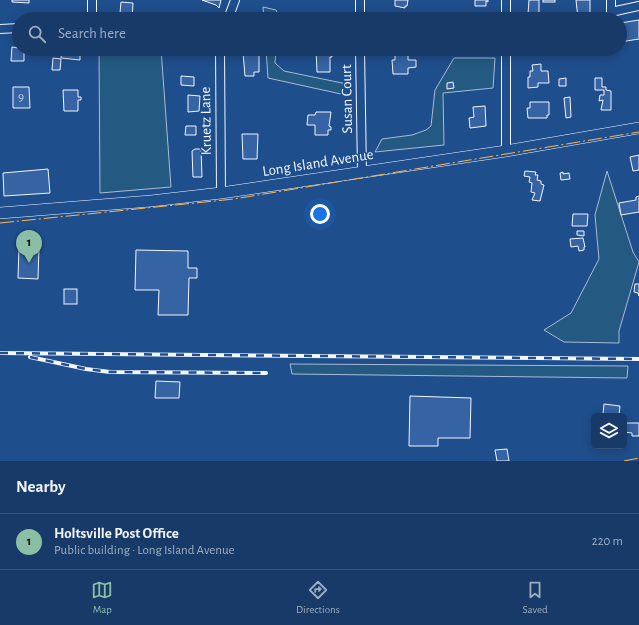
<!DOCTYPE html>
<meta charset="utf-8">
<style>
:root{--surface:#173a69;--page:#20416f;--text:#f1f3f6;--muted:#9eadc0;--line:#36547d;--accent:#8abfa5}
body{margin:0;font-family:"Alegreya Sans",sans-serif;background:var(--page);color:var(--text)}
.controls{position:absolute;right:12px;bottom:12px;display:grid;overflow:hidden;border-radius:6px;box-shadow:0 2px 10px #0003}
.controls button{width:36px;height:36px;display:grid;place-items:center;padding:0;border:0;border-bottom:1px solid var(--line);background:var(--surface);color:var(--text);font:20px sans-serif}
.you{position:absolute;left:320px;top:214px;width:14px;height:14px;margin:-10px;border:3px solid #fff;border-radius:50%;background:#1a73e8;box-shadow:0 0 0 6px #1a73e833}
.badge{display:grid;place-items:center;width:26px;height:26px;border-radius:50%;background:var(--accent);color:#111;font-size:13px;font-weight:700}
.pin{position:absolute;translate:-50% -33px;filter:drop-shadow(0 1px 2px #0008)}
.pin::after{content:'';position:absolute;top:21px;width:14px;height:12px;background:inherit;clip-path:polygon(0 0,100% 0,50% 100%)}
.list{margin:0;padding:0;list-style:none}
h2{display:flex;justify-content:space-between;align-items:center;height:52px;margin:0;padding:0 16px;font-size:17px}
h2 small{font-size:13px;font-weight:400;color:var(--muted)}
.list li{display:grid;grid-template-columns:26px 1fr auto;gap:12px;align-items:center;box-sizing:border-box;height:56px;padding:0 16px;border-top:1px solid var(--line)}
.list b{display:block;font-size:15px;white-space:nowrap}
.list p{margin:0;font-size:13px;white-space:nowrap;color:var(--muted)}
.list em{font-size:13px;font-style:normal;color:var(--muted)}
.icon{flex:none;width:22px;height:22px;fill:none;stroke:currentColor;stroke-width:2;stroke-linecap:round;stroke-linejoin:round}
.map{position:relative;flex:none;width:639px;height:461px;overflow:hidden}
.search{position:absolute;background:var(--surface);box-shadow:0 2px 10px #0003;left:12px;right:12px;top:12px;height:44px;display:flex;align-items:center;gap:10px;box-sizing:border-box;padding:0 14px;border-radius:22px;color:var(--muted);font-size:15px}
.sheet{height:108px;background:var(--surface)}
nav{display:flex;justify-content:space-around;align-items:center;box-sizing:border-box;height:56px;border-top:1px solid var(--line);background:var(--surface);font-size:11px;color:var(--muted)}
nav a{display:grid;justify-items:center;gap:2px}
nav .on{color:var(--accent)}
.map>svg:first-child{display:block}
.green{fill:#245a82;stroke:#a8bbd7}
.building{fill:#3563a3;stroke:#f2f6ff}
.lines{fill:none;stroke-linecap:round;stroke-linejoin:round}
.street-casing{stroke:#f2f6ff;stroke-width:10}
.secondary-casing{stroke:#f2f6ff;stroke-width:12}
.street{stroke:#1f4e8c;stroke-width:8}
.secondary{stroke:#1f4e8c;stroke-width:11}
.rail-casing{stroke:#f2f6ff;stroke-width:4}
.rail{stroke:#1f4e8c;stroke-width:2.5;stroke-dasharray:8;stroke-linecap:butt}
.power{stroke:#ffb74d;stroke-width:1;stroke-dasharray:14 3 2 3;stroke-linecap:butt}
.labels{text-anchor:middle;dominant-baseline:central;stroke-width:3;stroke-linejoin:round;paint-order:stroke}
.number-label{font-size:13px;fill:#c3d1e8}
.street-label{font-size:15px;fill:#f2f6ff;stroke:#1f4e8c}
</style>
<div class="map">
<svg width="639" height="461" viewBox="0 0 639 461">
<rect width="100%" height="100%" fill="#1f4e8c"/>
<g class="green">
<path d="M263,7L276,10L280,19H264Z"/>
<path d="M99,49H161L171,187L100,193Z"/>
<path d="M266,49H276L275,63L284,71L347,84L341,94L268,78Z"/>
<path d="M454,58H495L493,88L443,93L444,145L375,152L382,139L412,135L426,130L431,126L435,90Z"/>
<path d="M607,171L633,252L639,262L619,331V343L564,342L544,330L571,313L599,259L595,215Z"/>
<path d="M290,364L628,366L627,378L292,374Z"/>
</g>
<g class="building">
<path d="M12,0H29V3L12,2Z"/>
<path d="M202,0H221L219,8L216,5Z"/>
<path d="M395,0H408L407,6H405V8L395,6Z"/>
<path d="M475,0H488V2L486,1V6H475Z"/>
<path d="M529,0H539V14H528Z"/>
<rect x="543" y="0" width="12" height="2"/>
<path d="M576,0H590V19H578Z"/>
<path d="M121,2L133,3L132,19H124V13H120Z"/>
<path d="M639,20V39L620,42V23Z"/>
<path d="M12,47L24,49V61H11Z"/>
<path d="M62,49H80V60L61,58Z"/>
<path d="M316,49H332V57H330V72H317Z"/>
<path d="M525,49H539V50H538V54H532V49Z"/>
<path d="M243,52L259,53V72H254V76H245Z"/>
<path d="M395,53H408V60H416V67L408,68V74H393L392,60H395Z"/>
<path d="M53,58L61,59L60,70H52Z"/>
<path d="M541,64V71H548L549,83H538V87L528,88V77H530V71H533L532,65Z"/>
<path d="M181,76L194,77V86L181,85Z"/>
<path d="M566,78V86H559V79Z"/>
<path d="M595,78H602V87H606V90L611,91V110H601L603,100L599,101L600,95H604V90H595Z"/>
<path d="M453,82L454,88L447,89V83Z"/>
<path d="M13,87H29L30,108H13Z"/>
<path d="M63,90H78V97H81V100H78V111H64Z"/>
<path d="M188,95L200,96L199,111L188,112Z"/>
<path d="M570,97L571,117L566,118L564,98Z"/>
<path d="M530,102H549V115H547V118H528L527,108H530Z"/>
<path d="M485,106L486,126L470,128L469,118L474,117L473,107Z"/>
<path d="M316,112H331L329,126L331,127V130H328V135H315V125H307L308,115H315Z"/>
<path d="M186,126H196V135H185Z"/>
<path d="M242,134H258L257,159H243Z"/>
<path d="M195,149H201L202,177H193L192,151Z"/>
<path d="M639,155V170L633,171L630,157Z"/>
<path d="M48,169L50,193L4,196L3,173Z"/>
<path d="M525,171L536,172L535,175H538L537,180L541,181V184L544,185L540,201L532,200L535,193L531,192L532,183L529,182L530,177L524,176Z"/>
<path d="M563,172V174L569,173L570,179L561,180L560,173Z"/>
<path d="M639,196V212L621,215L619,203L636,200V197Z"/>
<path d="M573,214H588L587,226H572Z"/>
<path d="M577,231H584V236L577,235Z"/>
<path d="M583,238L585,247H584V250L579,251L578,246L571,247L570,239Z"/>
<path d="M19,247H39L38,279L18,278Z"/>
<path d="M136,250L188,251V268H197V278H189L188,315H158L159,290H135Z"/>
<path d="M635,284H639V296L638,293L634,292Z"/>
<rect x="64" y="289" width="13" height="15"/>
<path d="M156,381L180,382L179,398H155Z"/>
<path d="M410,396L471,398L470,438H438V446H409Z"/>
<path d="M604,404L620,406L619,415L603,414Z"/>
<path d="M624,423H639V436H632V433L624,432Z"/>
<path d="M507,449L509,461H497L495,450Z"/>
</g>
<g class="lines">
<defs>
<g id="street">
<path d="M92,0V19"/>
<path d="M360,0V19"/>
<path d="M611,0V12L639,6"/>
<path d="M228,19L235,0"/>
<path d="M506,19V0"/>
<path d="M0,29L19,28"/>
<path d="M220,49L221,193"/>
<path d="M360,49L362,172"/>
<path d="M506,151V49"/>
</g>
<path id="secondary" d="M0,213L151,201L221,193L506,151L639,128"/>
</defs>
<use href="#street" class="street-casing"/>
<use href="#secondary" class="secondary-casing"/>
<use href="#street" class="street"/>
<use href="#secondary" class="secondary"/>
<defs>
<g id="rail">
<path d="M0,353L639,359"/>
<path d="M30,357L86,369L110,372L266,373"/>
</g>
</defs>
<use href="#rail" class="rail-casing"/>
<use href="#rail" class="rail"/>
<g class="power">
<path d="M0,223L234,199L639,132"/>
<path d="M624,461L639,458"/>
</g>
</g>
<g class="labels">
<g class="number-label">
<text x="21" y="97">9</text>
</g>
<g class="street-label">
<text transform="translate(347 99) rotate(-91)">Susan Court</text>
<text transform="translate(206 121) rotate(-91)">Kruetz Lane</text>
<text transform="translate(318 163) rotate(-9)">Long Island Avenue</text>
</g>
</g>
</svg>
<div class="controls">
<button><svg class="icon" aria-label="layers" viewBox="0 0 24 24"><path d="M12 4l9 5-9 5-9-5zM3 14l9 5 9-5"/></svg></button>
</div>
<div class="you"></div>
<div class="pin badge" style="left:29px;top:263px">1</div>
<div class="search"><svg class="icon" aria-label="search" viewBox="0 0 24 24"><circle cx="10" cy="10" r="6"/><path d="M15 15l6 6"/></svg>Search here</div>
</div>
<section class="sheet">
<h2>Nearby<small></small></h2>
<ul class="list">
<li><span class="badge">1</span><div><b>Holtsville Post Office</b><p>Public building · Long Island Avenue</p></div><em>220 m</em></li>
</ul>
</section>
<nav>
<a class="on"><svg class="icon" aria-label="map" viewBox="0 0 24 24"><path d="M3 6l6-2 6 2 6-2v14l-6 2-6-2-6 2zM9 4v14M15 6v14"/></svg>Map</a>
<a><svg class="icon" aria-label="directions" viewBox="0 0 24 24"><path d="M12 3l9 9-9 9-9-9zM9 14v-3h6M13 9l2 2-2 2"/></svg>Directions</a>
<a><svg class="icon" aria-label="saved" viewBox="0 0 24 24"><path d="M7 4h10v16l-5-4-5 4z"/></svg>Saved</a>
</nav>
